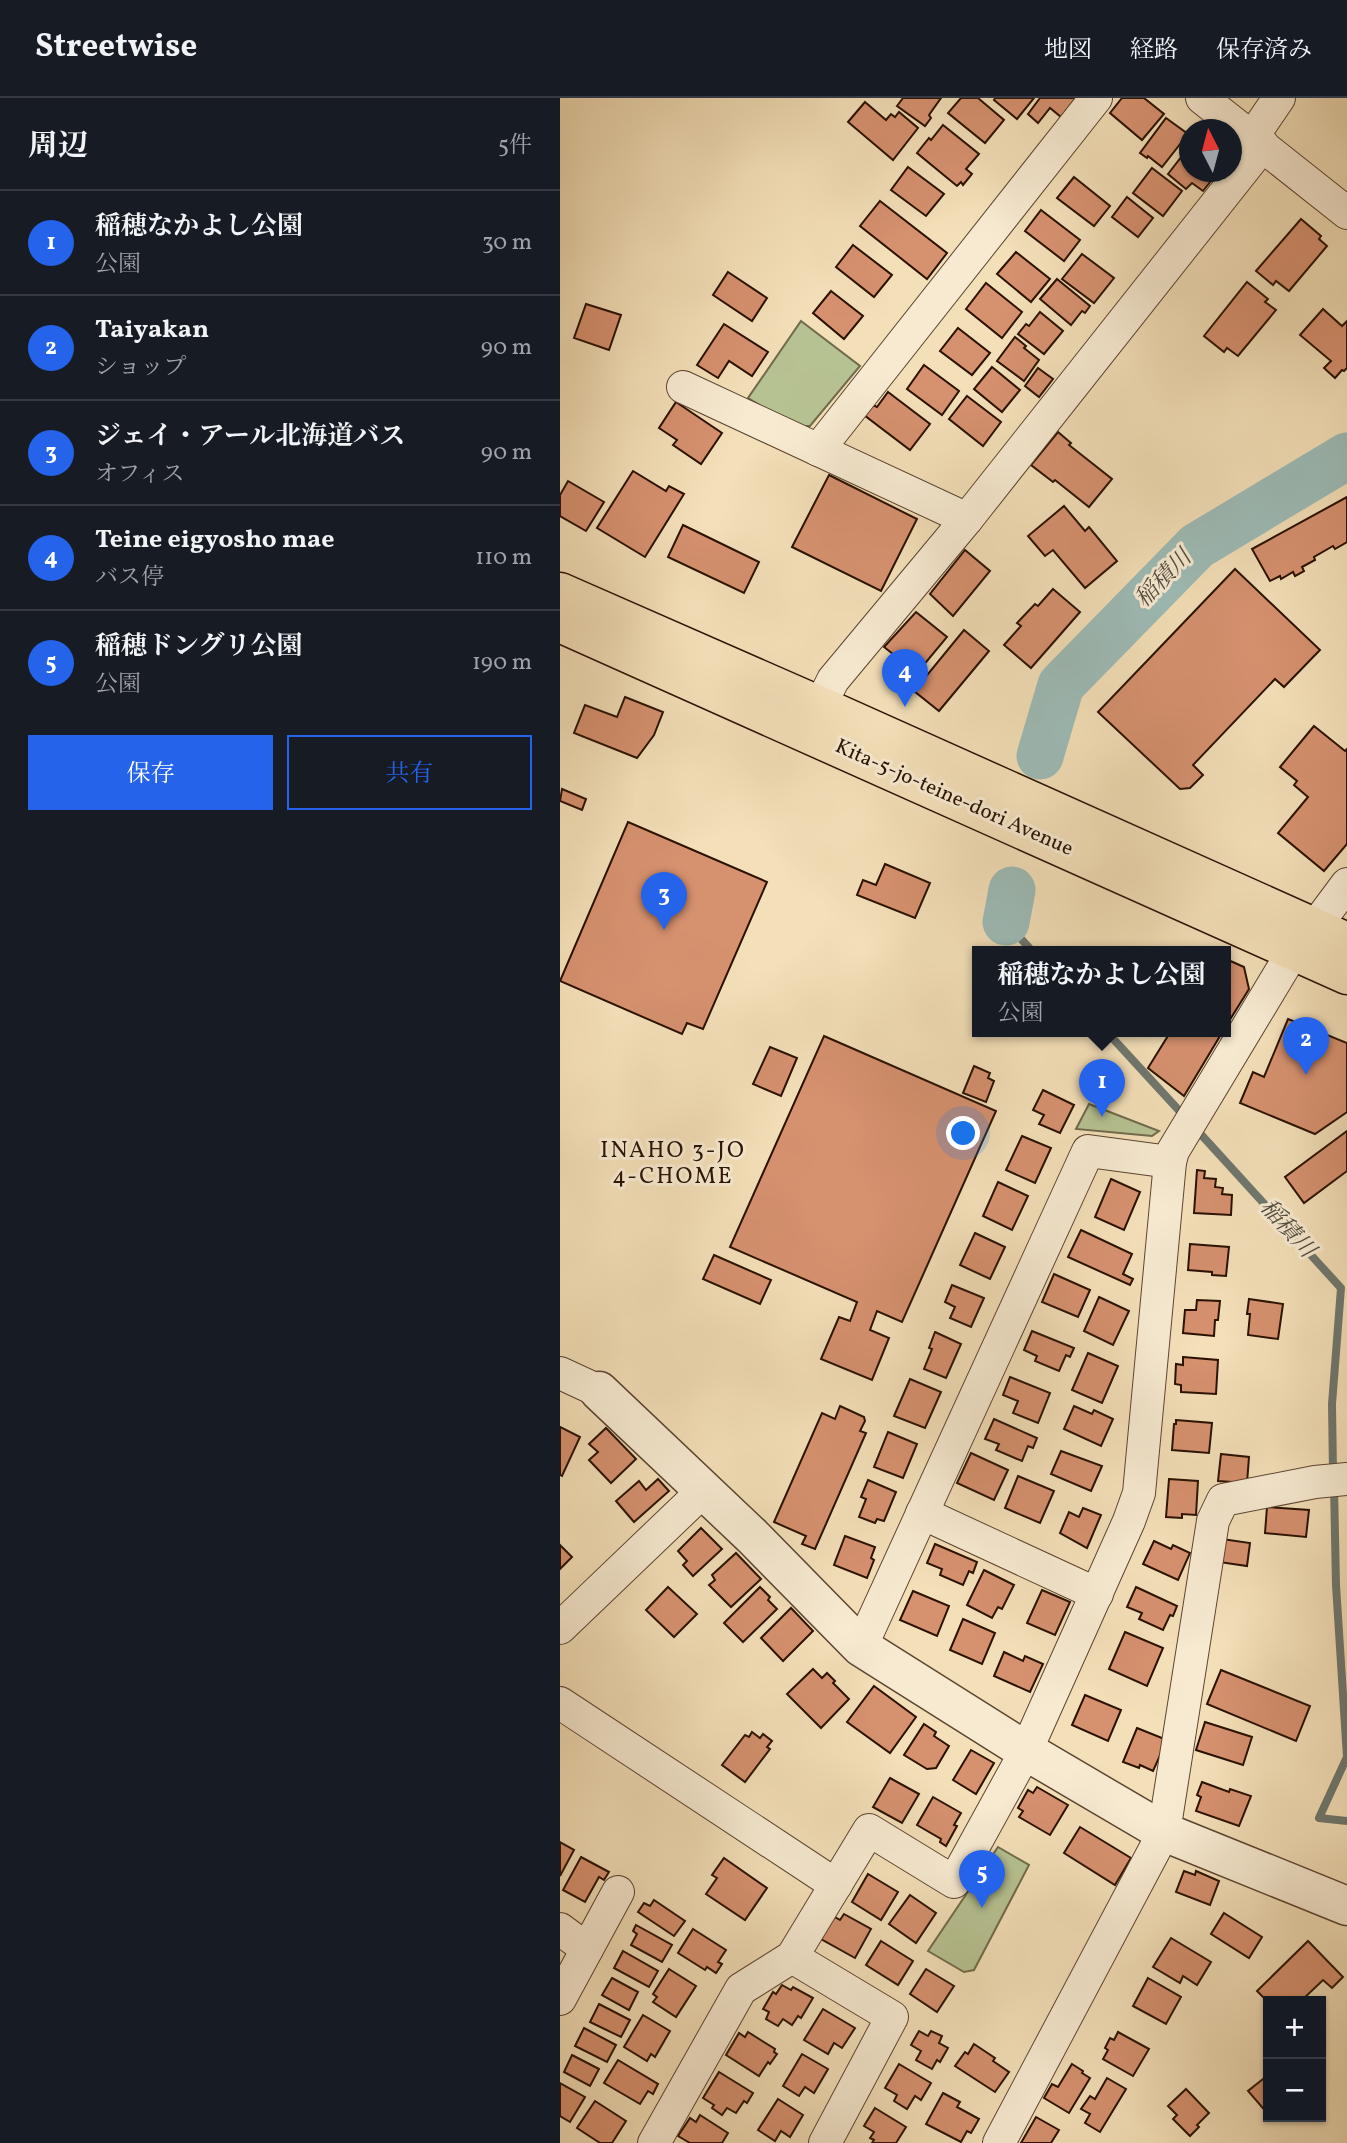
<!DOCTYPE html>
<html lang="ja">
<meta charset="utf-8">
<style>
:root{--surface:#171b24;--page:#242831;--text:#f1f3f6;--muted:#9ea1a6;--line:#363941;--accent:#2563eb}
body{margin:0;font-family:Vollkorn,"Noto Serif JP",serif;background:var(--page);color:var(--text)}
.controls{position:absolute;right:21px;bottom:21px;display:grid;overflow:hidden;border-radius:0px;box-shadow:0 2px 5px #0004}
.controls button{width:63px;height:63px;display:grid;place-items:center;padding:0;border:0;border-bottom:2px solid var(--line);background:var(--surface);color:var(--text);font:35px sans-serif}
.compass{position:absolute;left:619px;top:21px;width:63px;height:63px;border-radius:50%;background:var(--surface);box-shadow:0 2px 5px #0004;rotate:354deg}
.you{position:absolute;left:404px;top:1036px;width:24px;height:24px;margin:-18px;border:5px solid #fff;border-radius:50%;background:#1a73e8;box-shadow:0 0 0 10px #1a73e833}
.badge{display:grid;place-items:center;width:46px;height:46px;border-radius:50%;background:var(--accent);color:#fff;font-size:23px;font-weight:700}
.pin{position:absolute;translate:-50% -58px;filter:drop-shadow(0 2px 4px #0008)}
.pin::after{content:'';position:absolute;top:37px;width:24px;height:21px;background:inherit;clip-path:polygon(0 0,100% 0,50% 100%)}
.popup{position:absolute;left:412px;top:848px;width:259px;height:91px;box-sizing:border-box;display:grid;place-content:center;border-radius:0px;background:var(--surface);filter:drop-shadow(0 2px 5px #0005);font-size:23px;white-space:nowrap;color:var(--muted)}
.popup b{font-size:26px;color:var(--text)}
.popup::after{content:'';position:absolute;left:50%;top:100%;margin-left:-14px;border:14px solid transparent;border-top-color:var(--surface)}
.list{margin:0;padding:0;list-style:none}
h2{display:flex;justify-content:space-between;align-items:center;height:91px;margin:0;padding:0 28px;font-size:30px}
h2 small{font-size:23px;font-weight:400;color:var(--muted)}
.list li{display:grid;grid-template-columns:46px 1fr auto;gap:21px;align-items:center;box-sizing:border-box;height:105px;padding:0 28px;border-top:2px solid var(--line)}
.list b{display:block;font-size:26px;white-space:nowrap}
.list p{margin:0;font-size:23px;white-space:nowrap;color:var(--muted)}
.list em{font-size:23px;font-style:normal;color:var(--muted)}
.actions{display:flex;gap:14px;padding:21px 28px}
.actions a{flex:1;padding:16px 0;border:2px solid var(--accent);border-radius:0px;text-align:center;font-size:24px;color:var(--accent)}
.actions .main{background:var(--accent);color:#fff}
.map{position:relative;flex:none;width:787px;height:2045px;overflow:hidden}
header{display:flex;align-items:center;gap:42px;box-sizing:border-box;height:98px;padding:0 35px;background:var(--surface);border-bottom:2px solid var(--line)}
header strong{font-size:33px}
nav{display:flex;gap:38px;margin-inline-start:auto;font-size:24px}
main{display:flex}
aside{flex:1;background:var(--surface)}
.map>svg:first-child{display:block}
.green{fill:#b7c292;stroke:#706a4a;stroke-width:2}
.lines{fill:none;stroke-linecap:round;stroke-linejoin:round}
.stream{stroke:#6f776e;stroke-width:8}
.river{stroke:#9dbbb6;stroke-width:47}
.building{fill:#d6916f;stroke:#2a1102;stroke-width:2}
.minor-casing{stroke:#5c4430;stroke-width:34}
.tertiary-casing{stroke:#5c4430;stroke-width:41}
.trunk-casing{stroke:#2a1102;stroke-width:41}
.minor{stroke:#f7ead1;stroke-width:32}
.tertiary{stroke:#f7ead1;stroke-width:38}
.trunk{stroke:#f3dfb8;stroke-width:38}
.labels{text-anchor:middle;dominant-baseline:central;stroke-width:6;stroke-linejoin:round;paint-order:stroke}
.street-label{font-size:21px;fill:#2a1102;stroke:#f7ead1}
.water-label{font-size:23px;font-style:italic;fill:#524c41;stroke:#f7ead1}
.neighbourhood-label{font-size:23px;letter-spacing:2px;fill:#2a1102;stroke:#f7ead1}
</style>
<header>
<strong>Streetwise</strong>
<nav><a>地図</a><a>経路</a><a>保存済み</a></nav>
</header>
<main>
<aside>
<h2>周辺<small>5件</small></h2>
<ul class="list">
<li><span class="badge">1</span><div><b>稲穂なかよし公園</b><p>公園</p></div><em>30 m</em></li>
<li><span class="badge">2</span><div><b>Taiyakan</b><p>ショップ</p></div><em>90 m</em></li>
<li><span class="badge">3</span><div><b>ジェイ・アール北海道バス</b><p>オフィス</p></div><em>90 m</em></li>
<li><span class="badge">4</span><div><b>Teine eigyosho mae</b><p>バス停</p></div><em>110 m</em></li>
<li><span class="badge">5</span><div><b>稲穂ドングリ公園</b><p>公園</p></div><em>190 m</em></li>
</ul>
<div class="actions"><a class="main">保存</a><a>共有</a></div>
</aside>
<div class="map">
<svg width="787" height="2045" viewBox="0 0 787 2045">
<rect width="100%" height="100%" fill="#f3dfb8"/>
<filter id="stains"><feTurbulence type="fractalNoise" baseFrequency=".00286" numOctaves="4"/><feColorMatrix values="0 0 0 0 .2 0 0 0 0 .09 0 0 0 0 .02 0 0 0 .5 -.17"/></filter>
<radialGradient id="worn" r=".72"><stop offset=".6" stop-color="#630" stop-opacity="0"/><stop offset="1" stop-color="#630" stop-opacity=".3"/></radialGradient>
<g class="green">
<path d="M241,223L300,268L250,328H234L188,300Z"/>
<path d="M529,1006L599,1033L592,1038L516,1031Z"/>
<path d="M438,1749L469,1767L414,1872L404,1874L368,1853Z"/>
</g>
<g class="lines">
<g class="stream">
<path d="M446,824L472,853"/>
<path d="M546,933L625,1019"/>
<path d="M636,1031L781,1190L772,1306L773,1374"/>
<path d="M774,1387L776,1487L787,1659L759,1720L787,1723"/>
</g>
<g class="river">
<path d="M480,658L501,587L637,448L787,358"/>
<path d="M446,824L452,792"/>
</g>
</g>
<g class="building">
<path d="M343,0H381L369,17L371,20L365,28L337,8Z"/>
<path d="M401,0H418L444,22L425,45L388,15Z"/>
<path d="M435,0H474L457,21L434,2Z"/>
<path d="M480,0H516L501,19L490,10L478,25L468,16Z"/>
<path d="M562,0H584L604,16L582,42L550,15Z"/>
<path d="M305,4L326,22L331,16L335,19L339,14L358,30L333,62L288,24Z"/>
<path d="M606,20L628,36L602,69L588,58L587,60L580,55Z"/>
<path d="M383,27L419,56L406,71L412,76L403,87L401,84L397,88L357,55L369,40L371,42Z"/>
<path d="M629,49V74H658L643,93L632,85L626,91L608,76Z"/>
<path d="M348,69L384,96L366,118L331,92Z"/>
<path d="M592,70L622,93L603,118L573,95Z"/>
<path d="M514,79L550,108L534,128L497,100Z"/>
<path d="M567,99L593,120L578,139L552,119Z"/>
<path d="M320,103L387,155L367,181L300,128Z"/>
<path d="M481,112L520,142L504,163L465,133Z"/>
<path d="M741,121L761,138L759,141L767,148L729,193L716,183L713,187L696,173Z"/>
<path d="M293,147L332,177L314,199L276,169Z"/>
<path d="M456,154L490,181L471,204L437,176Z"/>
<path d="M522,156L554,180L534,205L502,181Z"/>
<path d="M168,174L207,200L192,223L153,197Z"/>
<path d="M497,181L530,208L525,215L522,213L511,227L480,201Z"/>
<path d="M687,184L708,201L705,204L716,212L678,258L667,250L664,254L644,238Z"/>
<path d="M426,185L462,214L442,240L406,211Z"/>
<path d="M271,193L303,218L284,241L253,215Z"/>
<path d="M26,206L61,217L49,252L14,240Z"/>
<path d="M763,211L782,228L787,223V270L784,273L782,272L775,280L764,270L771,263L740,237Z"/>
<path d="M480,214L503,233L484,256L458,236L466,226L469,228Z"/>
<path d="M164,226L208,254L192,278L169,263L158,280L137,267Z"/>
<path d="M398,230L430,255L412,277L380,253Z"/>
<path d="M455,239L466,248L464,250L479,262L464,283L437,263Z"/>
<path d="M364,267L399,293L382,317L347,291Z"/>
<path d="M432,269L460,292L442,314L414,291Z"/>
<path d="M478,270L493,281L479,299L465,288Z"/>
<path d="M328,294L370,326L350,352L304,317L313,307L317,309Z"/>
<path d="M407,298L441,324L423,348L389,321Z"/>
<path d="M116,304L162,335L141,366L113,347L117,342L99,330Z"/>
<path d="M498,334L511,345L509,347L552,381L529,409L495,382L493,384L471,367Z"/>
<path d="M73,373L106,393L109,388L124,396L85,459L37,430Z"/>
<path d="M269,377L357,421L321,493L232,449Z"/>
<path d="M8,383L44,404L26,433L0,418V397Z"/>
<path d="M787,399V444L775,451L773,448L754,459L755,462L742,469L744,473L735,478L733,474L721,481L720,478L710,483L692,451Z"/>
<path d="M504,408L525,433L529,429L557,463L525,490L493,452L485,458L468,438Z"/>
<path d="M123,427L199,464L184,495L108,459Z"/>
<path d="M405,452L430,473L393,518L370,496Z"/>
<path d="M675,471L760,552L724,589L715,581L633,667L643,677L630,690L620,691L538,614Z"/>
<path d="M493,491L520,514L471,570L444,547L461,528L457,525L475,506L478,508Z"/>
<path d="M356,514L387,539L357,575L324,549Z"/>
<path d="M404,532L429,553L379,613L354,593Z"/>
<path d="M65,599L103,614L94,637L77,660L14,635L25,607L57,619Z"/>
<path d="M754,628L785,653L787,651V746L764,773L718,735L748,699L734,687L737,683L720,669Z"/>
<path d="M2,691L26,701L22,712L0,703Z"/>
<path d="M68,724L207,784L143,931L127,925L122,936L0,883Z"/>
<path d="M325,766L370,785L355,820L297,797L303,782L316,787Z"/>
<path d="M666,861L684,869L689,891L666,928Z"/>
<path d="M728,921L787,945V1014L755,1036L680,1005L693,974L704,979Z"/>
<path d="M611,933H663L624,998L588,970Z"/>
<path d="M264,938L436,1013L342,1224L317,1213L310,1232L329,1240L312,1282L261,1261L279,1219L290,1223L297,1204L170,1149Z"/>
<path d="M210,949L237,960L221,998L193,986Z"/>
<path d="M414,968L430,975L428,980L434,983L426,1004L403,995Z"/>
<path d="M483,992L514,1007L500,1035L479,1026L484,1017L473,1012Z"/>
<path d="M787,1033V1073L744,1105L725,1079Z"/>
<path d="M462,1038L491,1050L475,1085L446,1072Z"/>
<path d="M637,1072L645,1073L644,1080L656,1081L655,1089L663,1090L662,1096L672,1097L671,1117L634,1115Z"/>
<path d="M551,1081L580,1094L564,1132L535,1119Z"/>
<path d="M438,1084L468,1098L452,1132L423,1118Z"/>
<path d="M521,1132L572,1156L563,1176L573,1181L570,1187L508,1159Z"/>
<path d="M415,1135L445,1149L430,1181L400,1167Z"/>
<path d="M630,1146L669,1149L666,1178L652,1177V1174L628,1172Z"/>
<path d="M154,1157L211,1182L200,1206L143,1181Z"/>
<path d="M494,1176L530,1192L518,1219L482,1204Z"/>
<path d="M392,1187L424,1200L411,1229L390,1220L395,1209L385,1204Z"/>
<path d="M539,1199L569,1213L553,1247L524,1233Z"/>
<path d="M689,1201L723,1206L718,1241L688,1237L690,1216H687Z"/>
<path d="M637,1202L660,1203L658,1222H655L654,1238L623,1235L625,1212H636Z"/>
<path d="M472,1233L514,1250L510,1259L506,1257L499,1273L475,1263L477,1258L464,1252Z"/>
<path d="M375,1234L401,1246L386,1280L364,1271L372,1251L369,1250Z"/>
<path d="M528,1255L558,1268L542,1305L512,1292Z"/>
<path d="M623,1259L658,1262L656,1296L621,1294V1287L615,1286L616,1266L623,1267Z"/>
<path d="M450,1279L490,1295L478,1325L453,1315L458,1303L443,1297Z"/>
<path d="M350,1281L381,1294L365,1330L334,1318Z"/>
<path d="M280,1308L304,1319L305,1323L300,1333L306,1335L255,1451L242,1446L246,1438L214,1424L262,1315L275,1321Z"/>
<path d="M514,1308L532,1316L534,1312L553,1321L541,1348L504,1331Z"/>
<path d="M434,1321L477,1340L473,1350L468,1348L462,1363L436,1352L439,1346L425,1341Z"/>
<path d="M616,1322L652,1325L649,1355L612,1352L614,1326H616Z"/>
<path d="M0,1329L20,1339L2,1378L0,1377Z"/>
<path d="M46,1330L76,1361L51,1385L29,1362L38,1354L29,1346Z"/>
<path d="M328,1334L357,1346L343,1380L314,1369Z"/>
<path d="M501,1353L542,1368L531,1393L491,1376Z"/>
<path d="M411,1355L448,1372L434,1402L397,1385Z"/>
<path d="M661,1356L689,1359L687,1385L658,1383Z"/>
<path d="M458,1378L494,1393L480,1425L445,1410Z"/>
<path d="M98,1381L109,1393L74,1424L56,1403L79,1383L86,1392Z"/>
<path d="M609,1381L638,1383L636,1417L622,1416V1420L606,1419Z"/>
<path d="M308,1382L336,1394L324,1423L317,1421L315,1425L299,1419L306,1401L301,1399Z"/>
<path d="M707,1409L749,1412L746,1439L705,1435Z"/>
<path d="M523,1410L541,1417L527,1450L500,1435L509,1414L519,1419Z"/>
<path d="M141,1430L162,1451L133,1478L123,1467L127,1463L118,1453Z"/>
<path d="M285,1438L315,1449L311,1460L314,1462L307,1480L274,1467Z"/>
<path d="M662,1441L690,1445L687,1468L659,1464Z"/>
<path d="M594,1443L611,1451L613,1447L630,1455L618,1482L583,1466Z"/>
<path d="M375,1446L417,1464L413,1475L409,1473L403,1487L380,1477L382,1471L367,1465Z"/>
<path d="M0,1447L12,1459L0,1471Z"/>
<path d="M176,1455L201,1481L171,1509L149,1487L155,1482L152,1477Z"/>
<path d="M424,1472L454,1487L442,1511L438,1509L432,1520L407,1507Z"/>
<path d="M108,1489L137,1516L114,1539L86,1512Z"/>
<path d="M200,1489L210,1499L208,1502L217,1511L183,1544L164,1525Z"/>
<path d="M576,1489L617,1508L613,1518L610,1517L603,1532L579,1521L582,1515L567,1509Z"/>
<path d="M482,1492L510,1504L495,1537L467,1525Z"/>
<path d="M353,1493L389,1508L377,1538L340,1522Z"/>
<path d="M231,1510L253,1533L223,1563L201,1540Z"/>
<path d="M403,1521L435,1535L422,1566L390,1552Z"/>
<path d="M565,1534L603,1550L587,1588L549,1571Z"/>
<path d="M444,1554L463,1563L465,1558L483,1566L470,1594L434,1578Z"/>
<path d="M253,1571L262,1580L267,1575L275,1583L273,1585L289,1601L261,1630L227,1596Z"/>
<path d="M661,1572L750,1608L736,1643L647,1606Z"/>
<path d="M314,1588L356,1619L330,1655L287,1624Z"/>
<path d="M525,1597L561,1612L548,1643L512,1627Z"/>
<path d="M645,1624L692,1639L683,1667L636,1652Z"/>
<path d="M364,1626L376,1634L374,1638L389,1648L376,1670L367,1671L344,1657Z"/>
<path d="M577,1630L607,1642L593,1673L580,1667L579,1670L563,1664Z"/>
<path d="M192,1634L200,1640L203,1636L212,1643L207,1649L210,1651L185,1684L162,1667L185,1637L189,1639Z"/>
<path d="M411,1652L434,1665L416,1696L393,1682Z"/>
<path d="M330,1680L359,1696L342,1725L313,1709Z"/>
<path d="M642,1684L669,1694L670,1691L691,1698L679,1728L636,1713L641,1699L637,1697Z"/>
<path d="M477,1689L508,1707L490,1737L459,1719L463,1713L458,1710L468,1692L473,1695Z"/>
<path d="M373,1699L401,1715L394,1727L397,1728L386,1748L380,1744L381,1741L357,1727Z"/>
<path d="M520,1729L571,1760L555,1787L504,1755Z"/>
<path d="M0,1744L14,1752L0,1778Z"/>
<path d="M21,1759L49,1774L44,1782L39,1779L25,1804L3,1792Z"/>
<path d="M164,1760L207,1790L185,1822L146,1796L157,1780L152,1777Z"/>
<path d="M624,1773L635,1777L636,1773L659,1783L650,1807L616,1794Z"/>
<path d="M308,1776L338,1794L321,1822L292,1804Z"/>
<path d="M350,1797L376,1815L356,1845L329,1826Z"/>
<path d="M94,1802L125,1823L114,1838L78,1814L84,1805L90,1808Z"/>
<path d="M664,1815L702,1839L689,1860L651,1836Z"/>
<path d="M284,1816L311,1831L295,1860L261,1841L273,1818L280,1822Z"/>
<path d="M76,1827L112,1847L102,1864L71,1847L77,1836L73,1833Z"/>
<path d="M133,1831L166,1852L158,1864L162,1866L156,1875L147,1869L145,1872L118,1855Z"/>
<path d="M611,1840L651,1864L637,1887L623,1878L620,1885L593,1869Z"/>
<path d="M321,1843L353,1863L338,1887L306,1867Z"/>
<path d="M748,1843L783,1879L772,1890L763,1882L741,1903L708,1904L697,1893Z"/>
<path d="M63,1853L98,1873L89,1889L54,1870Z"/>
<path d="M109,1871L136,1888L116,1919L93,1904L97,1899L93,1896Z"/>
<path d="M366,1871L394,1888L377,1914L350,1896Z"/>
<path d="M52,1880L78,1894L69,1912L42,1897Z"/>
<path d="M588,1880L621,1899L606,1926L573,1908Z"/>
<path d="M222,1887L231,1892L233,1889L253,1900L241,1920L238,1918L232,1927L223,1921L218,1928L206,1921L209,1914L203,1911L213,1894L216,1896Z"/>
<path d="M39,1906L70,1922L61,1939L30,1924Z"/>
<path d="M263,1911L295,1930L282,1950L274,1945L268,1956L244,1942Z"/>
<path d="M83,1917L110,1933L95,1959L91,1956L87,1963L64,1949Z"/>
<path d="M24,1930L56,1947L47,1964L15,1948Z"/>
<path d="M359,1933L368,1938L371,1933L382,1938L379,1945L388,1950L380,1964L377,1962L372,1971L356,1962L361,1953L351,1947Z"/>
<path d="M188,1934L215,1951L214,1954L217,1956L210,1966L208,1964L199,1978L166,1957L179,1935L185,1939Z"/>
<path d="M558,1934L589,1951L573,1978L543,1961L548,1952L545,1950L550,1940L554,1942Z"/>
<path d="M414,1946L435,1960L433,1963L449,1974L435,1994L395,1968L405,1954L408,1956Z"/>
<path d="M242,1956L268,1971L254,1995L245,1989L239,1998L223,1988Z"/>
<path d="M12,1957L39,1971L30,1988L4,1974Z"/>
<path d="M58,1962L98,1986L93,1996L88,1993L80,2006L44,1985Z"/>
<path d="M339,1966L371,1985L361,2002L355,1998L347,2011L334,2003L337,1997L325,1990Z"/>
<path d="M512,1966L523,1973L522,1975L530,1980L509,2015L484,2000L492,1986L498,1989Z"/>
<path d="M159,1974L193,1995L187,2005L184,2003L176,2015L167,2010L162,2017L152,2010L154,2007L143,2000Z"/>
<path d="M708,1977V2016L688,1993Z"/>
<path d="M547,1980L566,1991L540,2034L525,2025L530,2016L521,2011L530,1998L535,2001Z"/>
<path d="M0,1985L25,1999L10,2024L0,2018Z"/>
<path d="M626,1991L649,2015L637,2027L639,2029L630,2038L613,2021L617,2017L608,2008Z"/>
<path d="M383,1995L400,2004L397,2009L419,2021L411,2035L407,2033L401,2044L366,2026Z"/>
<path d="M218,2001L243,2017L230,2039L221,2033L215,2043L198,2032Z"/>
<path d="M35,2003L66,2023L52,2045H40L17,2030Z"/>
<path d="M315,2010L346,2029L336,2045H312L314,2042L310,2040L314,2034L304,2028Z"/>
<path d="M140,2017L168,2035L162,2045H130L118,2038L130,2020L136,2024Z"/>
<path d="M476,2019L499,2032L491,2045H461Z"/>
</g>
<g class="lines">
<defs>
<g id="minor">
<path d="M642,0L787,115"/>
<path d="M693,38L719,0"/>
<path d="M123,289L407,421"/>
<path d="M258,352L536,0"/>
<path d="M260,608L273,582L407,421L703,47"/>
<path d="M755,829L787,786"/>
<path d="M0,1275L39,1293"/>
<path d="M362,1415L537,1496"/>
<path d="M0,1530L144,1392"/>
<path d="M301,1549L528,1053L610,1064"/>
<path d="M0,1605L276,1787"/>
<path d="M0,1831L27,1851"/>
<path d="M232,1859L332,1919L265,2045"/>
<path d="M0,1901L58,1794"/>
<path d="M94,2045L181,1891L232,1859L309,1732L394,1784L466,1653L569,1423L579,1395L610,1064L613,1053L734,852"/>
<path d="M439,2045L604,1734L653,1423L663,1402L755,1384L787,1381"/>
</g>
<path id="tertiary" d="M39,1293L192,1438L301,1549L466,1653L604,1734L787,1808"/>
<g id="trunk">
<path d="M0,494L260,608L787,844"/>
<path d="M0,525L787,877"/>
</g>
</defs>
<use href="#minor" class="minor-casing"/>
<use href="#tertiary" class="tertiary-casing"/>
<use href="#trunk" class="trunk-casing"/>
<use href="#minor" class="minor"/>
<use href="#tertiary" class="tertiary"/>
<use href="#trunk" class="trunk"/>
</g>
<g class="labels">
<g class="street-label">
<text transform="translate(394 700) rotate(24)">Kita-5-jo-teine-dori Avenue</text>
</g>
<g class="water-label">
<text transform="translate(604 481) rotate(-46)">稲積川</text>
<text transform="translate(727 1131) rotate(48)">稲積川</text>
</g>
<g class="neighbourhood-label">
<text x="113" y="1053">INAHO 3-JO<tspan x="113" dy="26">4-CHOME</tspan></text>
</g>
</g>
<rect width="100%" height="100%" filter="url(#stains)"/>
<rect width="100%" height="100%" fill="url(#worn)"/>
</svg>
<div class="controls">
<button>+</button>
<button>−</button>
</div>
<svg class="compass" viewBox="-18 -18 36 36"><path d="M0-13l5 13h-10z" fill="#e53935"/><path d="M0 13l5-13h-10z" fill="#9ea1a6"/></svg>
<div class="you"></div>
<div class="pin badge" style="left:542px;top:1019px">1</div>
<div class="popup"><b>稲穂なかよし公園</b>公園</div>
<div class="pin badge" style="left:746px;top:977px">2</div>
<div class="pin badge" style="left:104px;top:832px">3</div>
<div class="pin badge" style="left:345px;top:609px">4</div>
<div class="pin badge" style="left:422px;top:1810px">5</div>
</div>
</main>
